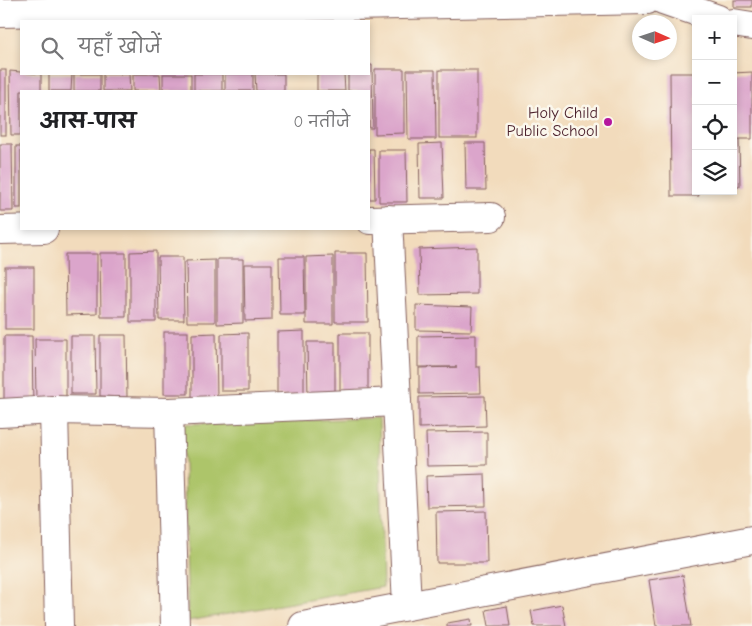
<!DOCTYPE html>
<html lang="hi">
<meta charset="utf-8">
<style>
:root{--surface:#fff;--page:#f6f6f6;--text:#202124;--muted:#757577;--line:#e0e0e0}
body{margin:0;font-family:"Comic Neue","Playpen Sans Deva",sans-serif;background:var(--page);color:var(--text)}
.controls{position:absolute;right:15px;top:15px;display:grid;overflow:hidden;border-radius:0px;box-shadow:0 2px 8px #0003}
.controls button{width:45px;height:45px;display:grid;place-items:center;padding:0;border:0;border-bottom:1px solid var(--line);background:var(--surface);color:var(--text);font:25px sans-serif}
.compass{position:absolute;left:632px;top:15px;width:45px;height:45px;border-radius:50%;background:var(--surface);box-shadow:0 2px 8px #0003;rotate:93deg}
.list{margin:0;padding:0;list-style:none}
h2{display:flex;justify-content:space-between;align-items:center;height:65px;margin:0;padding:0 20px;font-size:21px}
h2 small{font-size:16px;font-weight:400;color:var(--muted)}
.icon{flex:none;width:28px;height:28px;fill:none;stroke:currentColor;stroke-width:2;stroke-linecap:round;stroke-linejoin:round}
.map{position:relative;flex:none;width:752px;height:626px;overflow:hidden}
.search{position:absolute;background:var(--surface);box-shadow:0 2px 8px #0003;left:20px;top:20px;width:350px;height:55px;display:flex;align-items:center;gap:12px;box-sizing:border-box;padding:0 18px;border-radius:0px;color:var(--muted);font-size:19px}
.panel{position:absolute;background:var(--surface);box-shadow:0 2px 8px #0003;left:20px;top:90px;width:350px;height:140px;border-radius:0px}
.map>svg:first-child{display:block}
.green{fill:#adc56b;stroke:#7c724b}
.building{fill:#dba5cb}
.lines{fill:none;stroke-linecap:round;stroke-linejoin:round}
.minor-casing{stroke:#85615e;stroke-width:30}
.minor{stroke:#fff;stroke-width:28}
.poi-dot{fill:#b5179e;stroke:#fbf7ec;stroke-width:2}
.labels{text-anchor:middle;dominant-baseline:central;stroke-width:5;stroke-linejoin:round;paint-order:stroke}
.poi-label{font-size:16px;fill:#4a1f2b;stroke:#fbf7ec;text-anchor:end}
</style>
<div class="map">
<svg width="752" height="626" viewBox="0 0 752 626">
<rect width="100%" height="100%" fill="#fbf7ec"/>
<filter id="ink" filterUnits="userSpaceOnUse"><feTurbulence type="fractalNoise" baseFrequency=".02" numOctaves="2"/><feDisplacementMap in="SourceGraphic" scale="10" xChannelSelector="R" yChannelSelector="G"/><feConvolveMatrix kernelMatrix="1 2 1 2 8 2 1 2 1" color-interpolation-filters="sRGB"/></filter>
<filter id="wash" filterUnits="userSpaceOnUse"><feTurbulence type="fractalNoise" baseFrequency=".0096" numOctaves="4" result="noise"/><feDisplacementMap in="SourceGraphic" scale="20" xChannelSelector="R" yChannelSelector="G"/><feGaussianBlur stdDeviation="1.12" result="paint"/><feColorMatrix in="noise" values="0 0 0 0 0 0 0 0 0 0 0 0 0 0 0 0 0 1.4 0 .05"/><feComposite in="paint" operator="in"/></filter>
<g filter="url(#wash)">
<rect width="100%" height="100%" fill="#f2dbbc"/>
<path class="green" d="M379,418L383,587L188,621L183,424Z"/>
<g id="blocks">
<g class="building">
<rect x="734" y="0" width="18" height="7"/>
<path d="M369,65H372L373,128H369V91H348V74H369Z"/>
<path d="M375,69H404V133L375,134Z"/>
<rect x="0" y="70" width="6" height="65"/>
<path d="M407,70H435L436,139H408Z"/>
<rect x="439" y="70" width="38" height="68"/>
<path d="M10,71L41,74V91H21V135H11Z"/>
<path d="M752,72V139H739L740,186H733V73Z"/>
<path d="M670,73H696V191H698L699,196H671Z"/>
<path d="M49,74H72L71,91H49Z"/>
<rect x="74" y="74" width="26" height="17"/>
<path d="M103,74H129L130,91H103Z"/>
<path d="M133,74H160L161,91H133Z"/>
<rect x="163" y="74" width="28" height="17"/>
<rect x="194" y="74" width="28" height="17"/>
<rect x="225" y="74" width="28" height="17"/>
<path d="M255,74H284V91H256Z"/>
<path d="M317,74H344L345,91H317Z"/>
<path d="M442,143L444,198H420L419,144Z"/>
<path d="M465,143H485L486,190H466Z"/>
<path d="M0,144H12L13,211H0Z"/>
<rect x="16" y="146" width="5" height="62"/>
<path d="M369,149H374L375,199H369Z"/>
<path d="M379,150H406L407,202H379Z"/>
<path d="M477,247V294L420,295L419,249Z"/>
<path d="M156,251V322H130V252Z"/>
<path d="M100,253H126V317H101Z"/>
<path d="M335,253H367L368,322H335Z"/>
<path d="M65,254H97V314L66,315Z"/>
<path d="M333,256V324H306V257Z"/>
<path d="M158,257H183L184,320H159Z"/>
<path d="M279,257H304L305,315H280Z"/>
<path d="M217,259H243V323L217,324Z"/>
<path d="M215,260V322H187L186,261Z"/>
<path d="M244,264H272V320L245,321Z"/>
<rect x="5" y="267" width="29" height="62"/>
<path d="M416,305L472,307L471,331L416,330Z"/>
<path d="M304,331V396H277V332Z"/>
<rect x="164" y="332" width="24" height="62"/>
<path d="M216,333L217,399L192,400V334Z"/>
<path d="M248,333V391H221V334Z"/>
<path d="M340,333H368V390L340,391Z"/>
<path d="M100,335H126L127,397L100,396Z"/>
<path d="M476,335V367H480L481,393L419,394V368L457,367H418V336Z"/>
<path d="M4,336H32L33,406H4Z"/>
<path d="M71,336H95L96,394H71Z"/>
<path d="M35,339H66V399L36,400Z"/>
<path d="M307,342H335V398H308Z"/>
<path d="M485,396L486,426L419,428V397Z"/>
<path d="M487,432V465L427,466L426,433Z"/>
<path d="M485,474L486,506L427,507L426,476Z"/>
<path d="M486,511L487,563H437L436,512Z"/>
<path d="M683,575L691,626H656L649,580Z"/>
<path d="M562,605L566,626H534L531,611Z"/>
<path d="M507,606L510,626H489L486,610Z"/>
<path d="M471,619L472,626H447V623Z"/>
</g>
</g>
</g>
<g filter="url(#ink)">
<use href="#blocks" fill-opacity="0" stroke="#85615e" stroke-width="1"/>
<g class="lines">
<defs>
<g id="minor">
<path d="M663,0L718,19"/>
<path d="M0,13L647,0"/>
<path d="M733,23L752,26"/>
<path d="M388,219L407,605"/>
<path d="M370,220L491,217"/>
<path d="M0,230L44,229"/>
<path d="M54,410L59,626"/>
<path d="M169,412L175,626"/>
<path d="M0,413L54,410L169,412L397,402"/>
<path d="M303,626L752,540"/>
</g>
</defs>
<use href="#minor" class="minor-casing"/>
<use href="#minor" class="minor"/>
</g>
</g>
<circle class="poi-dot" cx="608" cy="122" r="5"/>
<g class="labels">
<g class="poi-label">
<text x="598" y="113">Holy Child<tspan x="598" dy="18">Public School</tspan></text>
</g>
</g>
</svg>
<div class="controls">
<button>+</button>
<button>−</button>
<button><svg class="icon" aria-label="locate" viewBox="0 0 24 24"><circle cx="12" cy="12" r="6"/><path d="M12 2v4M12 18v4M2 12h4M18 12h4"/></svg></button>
<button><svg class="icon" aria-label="layers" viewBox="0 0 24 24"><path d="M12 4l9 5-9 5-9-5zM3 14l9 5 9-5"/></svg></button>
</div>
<svg class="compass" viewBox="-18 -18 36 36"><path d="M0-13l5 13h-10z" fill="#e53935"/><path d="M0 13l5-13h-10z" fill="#757577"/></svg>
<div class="search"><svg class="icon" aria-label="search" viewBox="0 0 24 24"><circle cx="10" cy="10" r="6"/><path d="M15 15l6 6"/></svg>यहाँ खोजें</div>
<section class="panel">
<h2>आस-पास<small>0 नतीजे</small></h2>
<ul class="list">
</ul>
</section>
</div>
